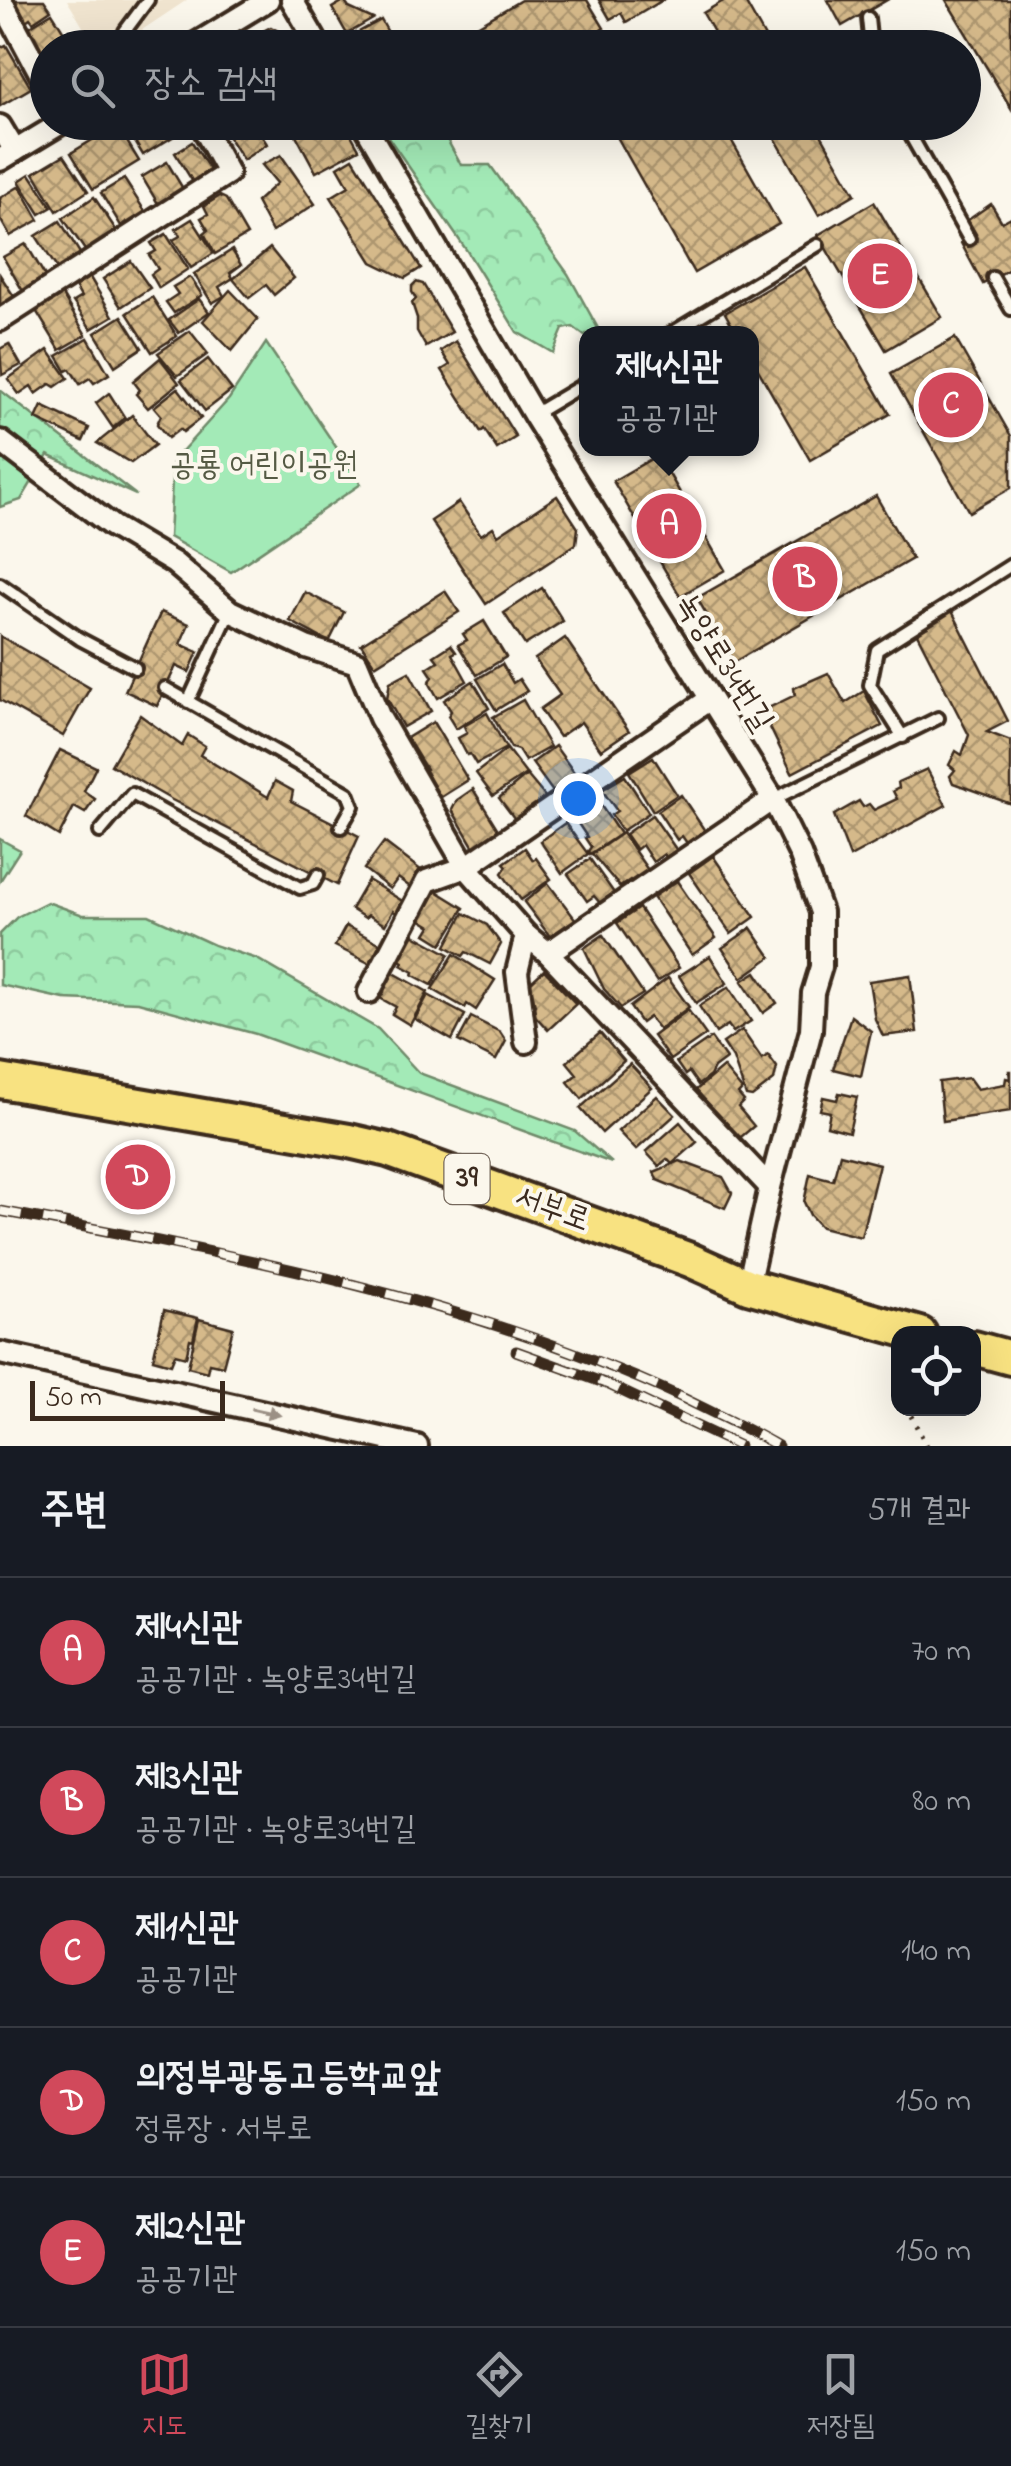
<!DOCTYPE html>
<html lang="ko">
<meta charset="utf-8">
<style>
:root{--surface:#171b24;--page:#242831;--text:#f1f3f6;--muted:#9ea1a6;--line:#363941;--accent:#d1495b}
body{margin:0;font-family:"Indie Flower","Poor Story",sans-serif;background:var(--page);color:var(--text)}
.controls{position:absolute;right:30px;bottom:30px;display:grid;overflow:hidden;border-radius:20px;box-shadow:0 10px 40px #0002}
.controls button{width:90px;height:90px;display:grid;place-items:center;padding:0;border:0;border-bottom:2px solid var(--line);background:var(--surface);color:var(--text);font:50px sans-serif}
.scale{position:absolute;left:30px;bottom:25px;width:195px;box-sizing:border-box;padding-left:10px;border:5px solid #3b2a1e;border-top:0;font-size:28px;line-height:35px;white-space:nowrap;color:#3b2a1e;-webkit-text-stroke:8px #fbf7ec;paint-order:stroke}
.you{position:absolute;left:578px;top:798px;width:35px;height:35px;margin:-25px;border:8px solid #fff;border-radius:50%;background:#1a73e8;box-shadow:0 0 0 15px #1a73e833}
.badge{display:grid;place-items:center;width:65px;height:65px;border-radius:50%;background:var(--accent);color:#fff;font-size:32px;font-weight:700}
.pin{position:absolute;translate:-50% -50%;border:5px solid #fff;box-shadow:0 2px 10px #0006}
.popup{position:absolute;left:579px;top:326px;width:180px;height:130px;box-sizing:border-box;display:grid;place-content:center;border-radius:20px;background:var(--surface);filter:drop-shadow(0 2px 8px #0005);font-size:32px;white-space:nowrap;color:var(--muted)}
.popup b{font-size:38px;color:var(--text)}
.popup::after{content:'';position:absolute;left:50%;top:100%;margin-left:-20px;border:20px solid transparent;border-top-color:var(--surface)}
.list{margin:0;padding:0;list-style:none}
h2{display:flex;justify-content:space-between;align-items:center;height:130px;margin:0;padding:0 40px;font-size:42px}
h2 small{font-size:32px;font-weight:400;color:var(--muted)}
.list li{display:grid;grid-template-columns:65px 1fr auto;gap:30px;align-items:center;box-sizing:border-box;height:150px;padding:0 40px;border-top:2px solid var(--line)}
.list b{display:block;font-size:38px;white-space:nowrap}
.list p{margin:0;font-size:32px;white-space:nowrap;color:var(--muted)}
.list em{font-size:32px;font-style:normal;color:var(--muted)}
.icon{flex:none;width:55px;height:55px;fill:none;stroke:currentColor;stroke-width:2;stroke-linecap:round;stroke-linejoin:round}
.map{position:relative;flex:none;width:1011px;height:1446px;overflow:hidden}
.search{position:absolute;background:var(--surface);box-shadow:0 10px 40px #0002;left:30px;right:30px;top:30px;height:110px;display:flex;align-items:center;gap:25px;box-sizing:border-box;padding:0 35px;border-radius:55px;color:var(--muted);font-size:38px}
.sheet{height:880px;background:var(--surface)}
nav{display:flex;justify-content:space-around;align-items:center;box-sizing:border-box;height:140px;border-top:2px solid var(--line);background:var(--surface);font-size:28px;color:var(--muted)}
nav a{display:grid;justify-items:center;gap:5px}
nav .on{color:var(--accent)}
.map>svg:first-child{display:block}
.built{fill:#f0e4cf}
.grass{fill:url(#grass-tufts);stroke:#6f8a6a;stroke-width:2.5}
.forest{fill:url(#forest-crowns);stroke:#6f8a6a;stroke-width:2.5}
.park{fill:#a3eab7;stroke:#6f8a6a;stroke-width:2.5}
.building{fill:url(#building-cross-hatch);stroke:#3b2a1e;stroke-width:2.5}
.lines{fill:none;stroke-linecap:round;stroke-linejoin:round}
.lane-casing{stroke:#3b2a1e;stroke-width:18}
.street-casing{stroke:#3b2a1e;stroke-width:28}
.primary-casing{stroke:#3b2a1e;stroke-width:40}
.path{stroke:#3b2a1e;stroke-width:5;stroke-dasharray:2.5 8;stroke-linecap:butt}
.lane{stroke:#fbf7ec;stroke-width:10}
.street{stroke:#fbf7ec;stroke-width:20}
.primary{stroke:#f8e281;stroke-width:32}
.rail-casing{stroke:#3b2a1e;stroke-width:11}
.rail{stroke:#fbf7ec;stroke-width:8;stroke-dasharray:22;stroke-linecap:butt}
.oneway{fill:#9b9085}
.labels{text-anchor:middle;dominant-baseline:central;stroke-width:8;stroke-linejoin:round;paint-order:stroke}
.shield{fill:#fbf7ec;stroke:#75685c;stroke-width:2.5}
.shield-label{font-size:30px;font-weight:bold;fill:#3b2a1e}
.park-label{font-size:32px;fill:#555a44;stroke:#fbf7ec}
.street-label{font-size:32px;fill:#3b2a1e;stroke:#fbf7ec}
</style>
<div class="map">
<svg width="1011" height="1446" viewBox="0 0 1011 1446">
<defs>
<pattern id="grass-tufts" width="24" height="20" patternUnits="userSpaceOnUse" patternTransform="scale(2.5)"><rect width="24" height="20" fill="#a3eab7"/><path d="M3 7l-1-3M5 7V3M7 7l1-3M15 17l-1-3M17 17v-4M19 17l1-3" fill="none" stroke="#8dc99d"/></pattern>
<pattern id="forest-crowns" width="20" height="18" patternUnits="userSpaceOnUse" patternTransform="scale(2.5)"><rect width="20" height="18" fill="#a3eab7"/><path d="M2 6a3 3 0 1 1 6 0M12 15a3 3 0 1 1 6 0" fill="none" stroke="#8dc99d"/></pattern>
<pattern id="building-cross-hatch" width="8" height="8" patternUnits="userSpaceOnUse" patternTransform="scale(2.5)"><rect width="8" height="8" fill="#d5b98a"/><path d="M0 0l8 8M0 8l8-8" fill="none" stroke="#ae9770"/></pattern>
</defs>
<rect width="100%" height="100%" fill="#fbf7ec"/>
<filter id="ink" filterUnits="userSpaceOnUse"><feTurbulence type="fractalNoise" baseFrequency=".01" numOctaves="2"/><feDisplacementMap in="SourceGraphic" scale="20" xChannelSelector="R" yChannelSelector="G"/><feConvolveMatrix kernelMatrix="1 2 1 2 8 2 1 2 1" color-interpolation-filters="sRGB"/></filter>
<g filter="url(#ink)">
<path class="built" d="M67,0H187L115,48L95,47Z"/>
<path class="grass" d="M0,839L20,850L0,881Z"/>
<g class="forest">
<path d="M382,123H438L461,165H490L568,274L600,332L586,334V337L573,327L563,329L553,353L517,332L467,251L384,131Z"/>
<path d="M0,390L136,495L48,455L21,500L0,507Z"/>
<path d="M47,902L83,915H149L214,945L257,959L378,1029L419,1073L575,1131L612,1163L256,1034L138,1002L64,999L0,985V934L17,917Z"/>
</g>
<path class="park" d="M266,343L361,484L231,572L169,537L173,461L229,399Z"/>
<g class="building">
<path d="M13,0H44L51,10L33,22L30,18L26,21Z"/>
<path d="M521,0H587L604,28L570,48H476L467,32Z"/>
<path d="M599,0H663L626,22L621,13L610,19Z"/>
<path d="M725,0H744L771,48H723L703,13Z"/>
<path d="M828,0H887L842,26Z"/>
<path d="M946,0H1011V108Z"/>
<path d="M344,1L349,8L373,19L347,34L332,8Z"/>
<path d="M52,13L74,48H48V77L21,32Z"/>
<path d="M381,20L397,48H349L344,40Z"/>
<path d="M271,27L293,39L298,48H245L242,42Z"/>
<path d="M6,45L31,88L0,106V48Z"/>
<path d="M123,122H180L184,130L143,155Z"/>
<path d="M215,122H243L222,135Z"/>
<path d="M249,122H253L267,144L243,160L228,136Z"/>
<path d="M289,122H344L359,149L316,172Z"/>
<path d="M622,122H721L779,224L694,273L612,128Z"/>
<path d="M766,122H814L855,194L819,215Z"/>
<path d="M117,125L139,161L93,189L71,153Z"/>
<path d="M192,142L214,176L196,187L175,153Z"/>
<path d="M64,155L88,191L57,211L34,173Z"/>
<path d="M281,155L315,204L272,232L256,202L277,183L262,165Z"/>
<path d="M353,158L421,268L405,278L372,262L331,197L349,186L338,167Z"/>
<path d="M167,162L185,192L160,207L142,177Z"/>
<path d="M30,174L52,207L40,214L19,181Z"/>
<path d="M124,179L150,219L131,231L126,222L121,226L101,193Z"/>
<path d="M20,186L39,220L10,236L0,219V198Z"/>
<path d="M220,196L226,199L247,235L215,254L204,233L208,230L201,218L208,214L204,206Z"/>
<path d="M94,197L120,236L89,256L63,218Z"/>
<path d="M874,202L942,317L886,350L818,235Z"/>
<path d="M991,204L1002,222L1011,217V268L983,284L961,243L976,234L968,220Z"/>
<path d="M192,219L214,253L191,268L173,240L180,236L176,229Z"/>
<path d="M60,221L83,258L60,273L36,236Z"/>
<path d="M166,234L188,269L159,288L151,274L158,269L149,255L156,251L151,243Z"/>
<path d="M26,244L47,279L24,293L3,257Z"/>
<path d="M270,248L294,278L274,295L266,285L249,298L233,279Z"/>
<path d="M232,250L241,265L230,273L233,278L219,287L224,296L212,303L194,274Z"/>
<path d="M131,261L150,288L121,307L103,279Z"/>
<path d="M805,267L890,414L810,460L752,359V334H737L725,313Z"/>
<path d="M0,275L15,298L0,308Z"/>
<path d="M89,276L113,316L91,329L73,302L81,297L74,285Z"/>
<path d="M190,277L202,295L174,313L166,302L178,294L173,287Z"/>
<path d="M416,282L423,284L452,332L426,347L417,331V318L412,303L416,299L412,292V286Z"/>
<path d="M230,290L258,319L232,351L203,321Z"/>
<path d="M61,293L86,335L60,350L35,309Z"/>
<path d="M152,297L177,336L152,352L127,313Z"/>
<path d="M199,299L209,312L179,333L169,320Z"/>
<path d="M122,316L142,348L115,366L95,333Z"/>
<path d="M190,331L208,354L177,376L158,353Z"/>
<path d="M88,338L109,374L94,383L90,378L80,384L70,369L66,371L57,356Z"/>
<path d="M955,338L1011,436V488L969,512L891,374Z"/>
<path d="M456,341L516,437L497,449L484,429L481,432L442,370L450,365L441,351Z"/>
<path d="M9,344L21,365L2,375L0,349Z"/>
<path d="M48,350L68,378L55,387L50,384L36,394L31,386L19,394L8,379Z"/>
<path d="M160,358L179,383L148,408L136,394L140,390L133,381Z"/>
<path d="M208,359L232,390L205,411L181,380Z"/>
<path d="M178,388L201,418L183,432L180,429L168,438L157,424L161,415L154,407Z"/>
<path d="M109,393L125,418L113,428L96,403Z"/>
<path d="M42,406L89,428L83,441L36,419Z"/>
<path d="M132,415L155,445L131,463L97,443Z"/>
<path d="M658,455L725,570L680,596L613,481Z"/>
<path d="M557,496L578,528L576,544L486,604L431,521L459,502L481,535L493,527L498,535Z"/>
<path d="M876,496L912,559L734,662L697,598Z"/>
<path d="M542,588L563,621L525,645L504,613Z"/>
<path d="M445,591L459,612L375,665L361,644Z"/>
<path d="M305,592L344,612L329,642L290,621Z"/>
<path d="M952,611L1008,721L987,732L1011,741V804L953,783L950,776L955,770L949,765L956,751L962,755L969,735L916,632Z"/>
<path d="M161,612L189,624L180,644L198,652L189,672L176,666L157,706L125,691Z"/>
<path d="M484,621L506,657L477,675L458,645L467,640L463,634Z"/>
<path d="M0,636L90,688L63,736L0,700Z"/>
<path d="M565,638L629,731L601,750L581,722L559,737L540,709L560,695L535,659Z"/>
<path d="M451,645L456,652L452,654L467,681L438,698L429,682L433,677L427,668L438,661L434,656Z"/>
<path d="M502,664L513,683L519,679L527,691L496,710L477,679Z"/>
<path d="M409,672L431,711L403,727L387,698L390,682Z"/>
<path d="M828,673L845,703L864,691L882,726L792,773L762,711L795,695L794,688Z"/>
<path d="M473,681L489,708L456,729L448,716L451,711L444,700Z"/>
<path d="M523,700L550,747L525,761L518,750L511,748L493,717Z"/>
<path d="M487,713L506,748L476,764L470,754L467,755L458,738L467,733L464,726Z"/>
<path d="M140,715L182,746L188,735L205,746L200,755L268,797L275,781L293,791L291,801L359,836L337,885L172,800L111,765Z"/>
<path d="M433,722L468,780L438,799L421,772L426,769L407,738Z"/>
<path d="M555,746L576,775L553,792L532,763Z"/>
<path d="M507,749L526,774L493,796L476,773Z"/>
<path d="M60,750L96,767L84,791L95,799L85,813L74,807L59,836L26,816Z"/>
<path d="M653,757L677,795L653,811L629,772Z"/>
<path d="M927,769L946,805L850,857L834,815L859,801L863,807L869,804L874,810L897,799L893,791L899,788L898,782Z"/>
<path d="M527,775L547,799L517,822L499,798Z"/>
<path d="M625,776L649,813L622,831L611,815L617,811L602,790Z"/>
<path d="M473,789L502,836L476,851L452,810L457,800Z"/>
<path d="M681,795L707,834L689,846L682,836L677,840L658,811Z"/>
<path d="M595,797L620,834L590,854L588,851L591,847L585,838L587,837L575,819L578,817L574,811Z"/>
<path d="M652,815L678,852L667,859L664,854L653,862L642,845L636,850L625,834Z"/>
<path d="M565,823L588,854L562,873L540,841Z"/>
<path d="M622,833L650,873L635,883L630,880L620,887L592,854Z"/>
<path d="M384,842L422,871L410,887L398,878L390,889L364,869Z"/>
<path d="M525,848L533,860L536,858L551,879L521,900L502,873L507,866L504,863Z"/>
<path d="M713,856L755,917L731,934L689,873Z"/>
<path d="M590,859L614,893L600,903L594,896L587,901L568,874Z"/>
<path d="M368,880L404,902L397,913L393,911L385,925L368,915L365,918L351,909Z"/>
<path d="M677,881L716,938L692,955L653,897Z"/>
<path d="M548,883L576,920L552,939L524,902Z"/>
<path d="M435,890L464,908L442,944L426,934L431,926L418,918Z"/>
<path d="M639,908L679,968L657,982L617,923Z"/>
<path d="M464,913L487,925L501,944L490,964L466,952L463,956L446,946Z"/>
<path d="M346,926L381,944L371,964L335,946Z"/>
<path d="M751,928L771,957L742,978L722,948Z"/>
<path d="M409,932L449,954L432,985L413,975L414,972L401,965L403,962L395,958Z"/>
<path d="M603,935L643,994L621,1008L604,989L584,948Z"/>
<path d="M454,954L495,980L476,1010L467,1004L465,1008L432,989Z"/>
<path d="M710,956L727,983L696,1003L679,976Z"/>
<path d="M385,968L428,992L410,1025L392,1014L396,1007L380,998L384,992L375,986Z"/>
<path d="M544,970L576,1004L548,1030L530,1010L535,1005L530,983Z"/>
<path d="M756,972L777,1003L763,1013L742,981Z"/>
<path d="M910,975L917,1032L883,1036L875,1019L869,981Z"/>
<path d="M668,978L689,1007L659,1029L649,1017L641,1023L630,1007Z"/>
<path d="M729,987L751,1021L733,1032L728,1025L716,1033L699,1006Z"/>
<path d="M428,995L465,1015L452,1040L415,1019Z"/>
<path d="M688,1010L706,1035L670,1060L653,1036Z"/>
<path d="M851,1016L871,1031L861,1076L833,1069Z"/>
<path d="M471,1017L500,1032L506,1041L496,1060L458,1041Z"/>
<path d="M742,1030L762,1059L768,1055L777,1067L774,1080L752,1097L746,1096L733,1058L723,1043Z"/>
<path d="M600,1033L624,1061L582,1099L568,1082L577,1074L567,1062Z"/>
<path d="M711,1038L726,1059L714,1068L710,1076L698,1085L689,1072L685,1075L676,1062Z"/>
<path d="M630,1064L652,1088L602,1133L580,1108Z"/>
<path d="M723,1067L742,1090L738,1094L744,1101L738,1107L754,1126L741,1137L735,1136L696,1090Z"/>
<path d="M1009,1071H1011V1111L943,1121L939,1082L969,1078L977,1089L1005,1084L1006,1078L1010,1079Z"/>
<path d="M839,1093L857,1097L849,1132L827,1126L830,1112L820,1110L823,1097L837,1100Z"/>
<path d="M657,1096L675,1115L636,1150L618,1131Z"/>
<path d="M680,1122L697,1142L672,1164L667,1159L659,1166L646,1152Z"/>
<path d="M840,1154L879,1164L861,1237L821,1227L810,1215L804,1202L810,1174L833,1180Z"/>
<path d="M680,1161L723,1177L732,1193L725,1208L657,1180L654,1172Z"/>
<path d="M164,1310L198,1318L193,1340L190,1339L186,1357L175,1354L171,1364L153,1359Z"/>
<path d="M199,1319L233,1328L223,1366L209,1363L207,1372L188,1367Z"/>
</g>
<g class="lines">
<defs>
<g id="lane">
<path d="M868,18L871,48"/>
<path d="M128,48L125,31L148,0"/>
<path d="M903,122L969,239"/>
<path d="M993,278L1011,309"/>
<path d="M670,334L818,245"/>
<path d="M534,414L586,383"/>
<path d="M0,584L80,639L135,668"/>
<path d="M165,688L348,793L353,806L341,827"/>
<path d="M188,702L230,611"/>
<path d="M903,737L870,685L877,650L1011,565"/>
<path d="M774,799L938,718"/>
<path d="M100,832L132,794L300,888L313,884L318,875"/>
</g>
<g id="street">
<path d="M1,0L48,88"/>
<path d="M292,0L320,48"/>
<path d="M189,48L268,0"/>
<path d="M363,122L534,415L773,799L800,854L821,912V967L813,993L811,1030L770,1187L748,1286"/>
<path d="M0,126L15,151"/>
<path d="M0,160L63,122"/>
<path d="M0,320L228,173L200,122"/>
<path d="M0,441L112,526L174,563L230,611L306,647L357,663L380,718L466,867L526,935L548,953L770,1187"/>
<path d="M526,935L517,972L526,1042"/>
<path d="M548,953L773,799"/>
<path d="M369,992L427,881L466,867L710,699"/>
<path d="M0,1353L417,1446"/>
</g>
<g id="primary">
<path d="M0,1081L349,1141L388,1150L690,1260L748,1286L920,1334"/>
<path d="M974,1348L1011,1358"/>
</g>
</defs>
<use href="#lane" class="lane-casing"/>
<use href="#street" class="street-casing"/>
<use href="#primary" class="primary-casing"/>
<path class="path" d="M904,1408L911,1416L927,1446"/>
<use href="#lane" class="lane"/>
<use href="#street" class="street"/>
<use href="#primary" class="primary"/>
<defs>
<g id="rail">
<path d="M0,1211C232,1254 468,1298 683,1398C715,1414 747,1428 778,1446"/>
<path d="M516,1351L607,1384L739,1446"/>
</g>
</defs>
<use href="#rail" class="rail-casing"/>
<use href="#rail" class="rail"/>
</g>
<defs><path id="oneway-solid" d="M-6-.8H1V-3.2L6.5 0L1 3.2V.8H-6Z" transform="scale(2.5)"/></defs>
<use class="oneway" href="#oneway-solid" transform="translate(266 1412) rotate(13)"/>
</g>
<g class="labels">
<rect class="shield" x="444.5" y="1154" width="45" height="50" rx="8"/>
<g class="shield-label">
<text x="467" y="1179">39</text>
</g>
<g class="park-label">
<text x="264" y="466">공룡 어린이공원</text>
</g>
<g class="street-label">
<text transform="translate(723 663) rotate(58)">녹양로34번길</text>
<text transform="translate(552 1210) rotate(20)">서부로</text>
</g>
</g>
</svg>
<div class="controls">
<button><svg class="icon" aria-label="locate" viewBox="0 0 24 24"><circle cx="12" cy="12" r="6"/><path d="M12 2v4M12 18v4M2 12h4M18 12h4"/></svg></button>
</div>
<div class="scale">50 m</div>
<div class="you"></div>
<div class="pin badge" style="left:669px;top:526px">A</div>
<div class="popup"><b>제4신관</b>공공기관</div>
<div class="pin badge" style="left:805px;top:579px">B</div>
<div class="pin badge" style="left:951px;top:405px">C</div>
<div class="pin badge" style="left:138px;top:1177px">D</div>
<div class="pin badge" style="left:880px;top:276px">E</div>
<div class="search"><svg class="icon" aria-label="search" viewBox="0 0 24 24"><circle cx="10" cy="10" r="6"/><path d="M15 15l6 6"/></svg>장소 검색</div>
</div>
<section class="sheet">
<h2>주변<small>5개 결과</small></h2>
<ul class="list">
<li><span class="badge">A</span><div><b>제4신관</b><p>공공기관 · 녹양로34번길</p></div><em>70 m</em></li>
<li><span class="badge">B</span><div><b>제3신관</b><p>공공기관 · 녹양로34번길</p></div><em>80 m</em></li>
<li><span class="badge">C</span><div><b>제1신관</b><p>공공기관</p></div><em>140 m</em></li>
<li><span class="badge">D</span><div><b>의정부광동고등학교앞</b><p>정류장 · 서부로</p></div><em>150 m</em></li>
<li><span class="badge">E</span><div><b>제2신관</b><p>공공기관</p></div><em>150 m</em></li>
</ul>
</section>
<nav>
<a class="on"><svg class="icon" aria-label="map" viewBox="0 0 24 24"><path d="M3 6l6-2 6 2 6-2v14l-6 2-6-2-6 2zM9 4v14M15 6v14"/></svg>지도</a>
<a><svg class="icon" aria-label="directions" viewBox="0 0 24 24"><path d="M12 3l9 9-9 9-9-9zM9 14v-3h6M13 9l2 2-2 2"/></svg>길찾기</a>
<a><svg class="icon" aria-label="saved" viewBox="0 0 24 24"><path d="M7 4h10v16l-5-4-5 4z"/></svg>저장됨</a>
</nav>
